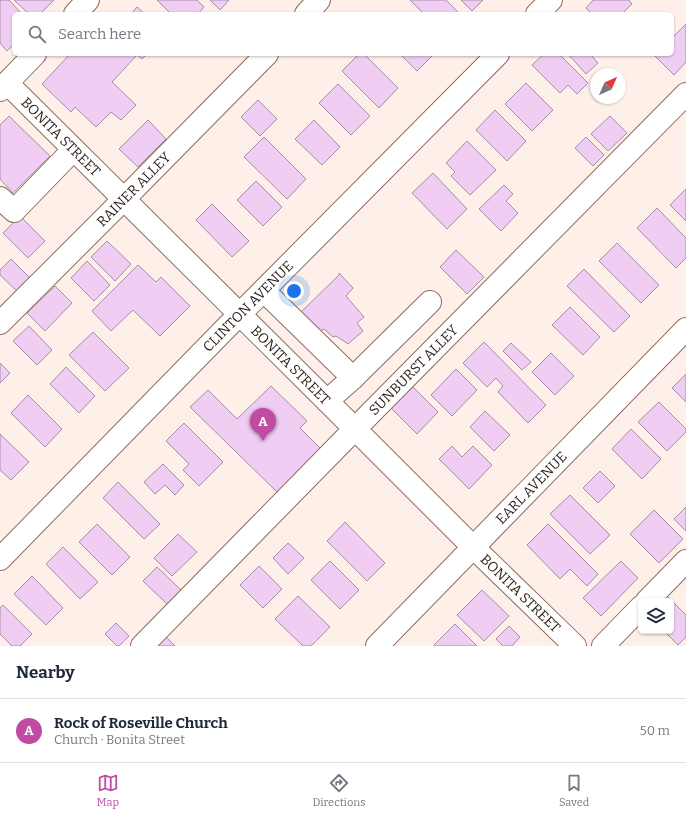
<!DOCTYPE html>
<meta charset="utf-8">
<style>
:root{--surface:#fff;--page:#f6f6f7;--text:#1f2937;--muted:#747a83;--line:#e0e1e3;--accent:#c14ba3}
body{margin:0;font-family:Bitter,serif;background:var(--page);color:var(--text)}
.controls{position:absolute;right:12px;bottom:12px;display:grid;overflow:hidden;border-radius:6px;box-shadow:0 1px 3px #0004}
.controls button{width:36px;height:36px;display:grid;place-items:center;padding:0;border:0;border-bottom:1px solid var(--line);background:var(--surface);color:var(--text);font:20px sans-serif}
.compass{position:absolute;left:590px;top:68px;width:36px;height:36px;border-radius:50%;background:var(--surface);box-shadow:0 1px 3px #0004;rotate:45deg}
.you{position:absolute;left:294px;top:291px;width:14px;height:14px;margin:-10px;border:3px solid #fff;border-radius:50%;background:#1a73e8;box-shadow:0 0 0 6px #1a73e833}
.badge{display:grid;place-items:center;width:26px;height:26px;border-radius:50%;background:var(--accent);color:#fff;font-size:13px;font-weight:700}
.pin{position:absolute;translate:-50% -33px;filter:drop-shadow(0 1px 2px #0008)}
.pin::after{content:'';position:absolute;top:21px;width:14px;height:12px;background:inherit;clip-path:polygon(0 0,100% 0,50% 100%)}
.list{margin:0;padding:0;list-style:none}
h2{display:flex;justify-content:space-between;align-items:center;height:52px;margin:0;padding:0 16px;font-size:17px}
h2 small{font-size:13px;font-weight:400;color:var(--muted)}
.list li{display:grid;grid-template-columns:26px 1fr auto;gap:12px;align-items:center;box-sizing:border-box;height:64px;padding:0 16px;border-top:1px solid var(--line)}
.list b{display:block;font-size:15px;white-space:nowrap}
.list p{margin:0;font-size:13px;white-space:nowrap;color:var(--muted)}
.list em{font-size:13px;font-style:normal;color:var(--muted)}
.icon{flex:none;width:22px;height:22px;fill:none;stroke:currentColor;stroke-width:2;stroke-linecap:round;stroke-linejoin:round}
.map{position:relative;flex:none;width:686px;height:646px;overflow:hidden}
.search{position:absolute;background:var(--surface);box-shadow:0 1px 3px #0004;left:12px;right:12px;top:12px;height:44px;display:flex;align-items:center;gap:10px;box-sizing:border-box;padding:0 14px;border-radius:6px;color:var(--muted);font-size:15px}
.sheet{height:116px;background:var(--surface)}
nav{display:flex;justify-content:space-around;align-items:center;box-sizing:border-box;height:56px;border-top:1px solid var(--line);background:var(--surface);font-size:11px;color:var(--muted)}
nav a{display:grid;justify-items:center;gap:2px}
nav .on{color:var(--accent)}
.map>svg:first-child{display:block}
.building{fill:#f0cef4;stroke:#a58ea7}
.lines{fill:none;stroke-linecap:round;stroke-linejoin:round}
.minor-casing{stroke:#8d6e60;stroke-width:24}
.major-casing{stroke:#8d6e60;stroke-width:24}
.minor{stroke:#fff;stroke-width:22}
.major{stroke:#fff;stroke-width:22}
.labels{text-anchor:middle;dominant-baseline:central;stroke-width:3;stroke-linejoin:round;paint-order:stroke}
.street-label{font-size:14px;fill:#2f221c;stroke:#feefe9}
</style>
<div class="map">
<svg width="686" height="646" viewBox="0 0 686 646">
<rect width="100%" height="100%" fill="#feefe9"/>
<g class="building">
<path d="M0,0H9L22,14H14V44L7,51L0,43Z"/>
<path d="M14,0H54L40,14H29Z"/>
<path d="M157,0H197L204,7L198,14H171Z"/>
<path d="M210,0H229L220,10Z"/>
<path d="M410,0H446L460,14H424Z"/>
<path d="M461,0H483L472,11Z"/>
<path d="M593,0H629L632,4L622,14H592L586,8Z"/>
<path d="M137,7L145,14H131Z"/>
<path d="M686,24V62L674,75L655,56L656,54H672V38Z"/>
<path d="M70,54H84L85,55L86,54H147L142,59L137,55L112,82L136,105L121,120L111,112L96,127L75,107L71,112L42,84Z"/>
<path d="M359,54H364L398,88L379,108L342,71Z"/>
<path d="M400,54H434L417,71Z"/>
<path d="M544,54H559L588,83L577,94L568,85L560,93L532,65Z"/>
<path d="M568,54H590L598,63L586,74Z"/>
<path d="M526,83L553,110L532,131L505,104Z"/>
<path d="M338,84L370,116L351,135L319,103Z"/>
<path d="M258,100L277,119L260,136L241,117Z"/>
<path d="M495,110L526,141L507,161L476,130Z"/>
<path d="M9,116L50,156L13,193L0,179V125Z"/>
<path d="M610,116L627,133L608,151L591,134Z"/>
<path d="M148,120L166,139L138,167L119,149Z"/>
<path d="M314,120L340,147L322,165L295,139Z"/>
<path d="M264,137L306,179L287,199L244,157Z"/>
<path d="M586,137L604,155L593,166L575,148Z"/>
<path d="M467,141L496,170L470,195L451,176L455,172L446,163Z"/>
<path d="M433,173L467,209L447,229L412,193Z"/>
<path d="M256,181L282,207L263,226L237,200Z"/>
<path d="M504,185L513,194L506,201L518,213L501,231L479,209Z"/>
<path d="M686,189V221L670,205Z"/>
<path d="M212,204L249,241L232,257L196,220Z"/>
<path d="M657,208L686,238V258L676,268L637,228Z"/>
<path d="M20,216L45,241L28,258L3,233Z"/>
<path d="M107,241L131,264L115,281L91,257Z"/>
<path d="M617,243L659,285L641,303L599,261Z"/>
<path d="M456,250L484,277L467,294L440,267Z"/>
<path d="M11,259L31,279L18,292L0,275V270Z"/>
<path d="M87,261L110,285L94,301L71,278Z"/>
<path d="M138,265L156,282L161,277L190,306L160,336L133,310L111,331L92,311Z"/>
<path d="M584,269L630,316L614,332L567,286Z"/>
<path d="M339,273L353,288L346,296L364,317L357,323L363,331L348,344L336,336L333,337L324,329L320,331L301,312L339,275Z"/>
<path d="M55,286L72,303L45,331L27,313Z"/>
<path d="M570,307L600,337L583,355L552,325Z"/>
<path d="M29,326L52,350L37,365L13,341Z"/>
<path d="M93,332L129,368L105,391L69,355Z"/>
<path d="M484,342L546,405L528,423L498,392L503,386L496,378L487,387L463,363Z"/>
<path d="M511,343L531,362L522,370L503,351Z"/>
<path d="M551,353L574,376L555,395L532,372Z"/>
<path d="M0,363L10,373L0,383Z"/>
<path d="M66,367L95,396L79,413L50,384Z"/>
<path d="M456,369L477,390L452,416L431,395Z"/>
<path d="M686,374V402L672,388Z"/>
<path d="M411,385L438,412L417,434L390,407Z"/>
<path d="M271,386L307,421L300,428L321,449L277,492L190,407L208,390L237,419Z"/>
<path d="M28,395L62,429L45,447L11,413Z"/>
<path d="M659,402L686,429V432L667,451L638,422Z"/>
<path d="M485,411L510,435L494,451L470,427Z"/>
<path d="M184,423L223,462L199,486L183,470L189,464L166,441Z"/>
<path d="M631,429L661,459L642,479L612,449Z"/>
<path d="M0,434L29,462L11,480L0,470Z"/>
<path d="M452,446L462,457L473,446L492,465L469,489L439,459Z"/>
<path d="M163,464L184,485L175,495L165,485L155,494L144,482Z"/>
<path d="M600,471L615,486L598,503L583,488Z"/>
<path d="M118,482L160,524L144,539L103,498Z"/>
<path d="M570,495L610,535L590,554L550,514Z"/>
<path d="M686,507V531L674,519Z"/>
<path d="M654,510L683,539L659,563L630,534Z"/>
<path d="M345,522L385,563L367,581L327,541Z"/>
<path d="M97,524L130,557L112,575L79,542Z"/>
<path d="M548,524L598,574L587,586L570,569L560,579L527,545Z"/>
<path d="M178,534L197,552L172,576L154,558Z"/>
<path d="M288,543L304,558L288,574L273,558Z"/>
<path d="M63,547L98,582L80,599L46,564Z"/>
<path d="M330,561L359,590L340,609L311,580Z"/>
<path d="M621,561L638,578L601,616L583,598Z"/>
<path d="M259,566L282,589L263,608L240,585Z"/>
<path d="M157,567L182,591L168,605L143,581Z"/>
<path d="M32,576L63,608L46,625L14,594Z"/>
<path d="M482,590L509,616L484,641L457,615Z"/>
<path d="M665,594L686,615V637L678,645L664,631H671V601H658Z"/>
<path d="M298,596L330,627L311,646H303L275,619Z"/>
<path d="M3,605L32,634L20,646H12L0,634V608Z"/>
<path d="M116,623L129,636L119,646H117L105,634Z"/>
<path d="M455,624L477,646H435L434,645Z"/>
<path d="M509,626L520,637L512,646H503L496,639Z"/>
<path d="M165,636L175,646H155Z"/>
</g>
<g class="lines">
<defs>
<g id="minor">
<path d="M306,14L319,0"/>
<path d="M537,14L551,0"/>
<path id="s1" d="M7,83L327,401L473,547L575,646"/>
<path d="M0,198L14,211L73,150"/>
<path d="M264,291L353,378"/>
<path id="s2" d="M0,323L124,199L267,54"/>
<path d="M327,401L353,378L430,302"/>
<path id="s3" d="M0,559L226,328L498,54"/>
<path d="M647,601L686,561"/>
<path id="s4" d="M142,646L344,440L686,94"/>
<path id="s5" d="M377,646L686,329"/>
<path d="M603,646L641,607"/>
</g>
<g id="major">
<path d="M75,14L88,0"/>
<path d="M0,90L35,54"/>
</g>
</defs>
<use href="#minor" class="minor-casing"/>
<use href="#major" class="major-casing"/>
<use href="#minor" class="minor"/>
<use href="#major" class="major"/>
</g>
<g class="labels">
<g class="street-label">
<text stroke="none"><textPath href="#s1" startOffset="76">BONITA STREET</textPath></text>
<text stroke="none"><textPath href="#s2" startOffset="189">RAINER ALLEY</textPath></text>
<text stroke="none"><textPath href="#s3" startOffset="354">CLINTON AVENUE</textPath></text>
<text stroke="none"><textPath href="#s1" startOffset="400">BONITA STREET</textPath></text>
<text stroke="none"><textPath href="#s4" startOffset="387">SUNBURST ALLEY</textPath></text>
<text stroke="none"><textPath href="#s5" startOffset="221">EARL AVENUE</textPath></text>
<text stroke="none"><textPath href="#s1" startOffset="724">BONITA STREET</textPath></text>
</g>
</g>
</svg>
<div class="controls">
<button><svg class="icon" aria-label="layers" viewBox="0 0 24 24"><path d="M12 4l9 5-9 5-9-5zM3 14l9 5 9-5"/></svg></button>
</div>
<svg class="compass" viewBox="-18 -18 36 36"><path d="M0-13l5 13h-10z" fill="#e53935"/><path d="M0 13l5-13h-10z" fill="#747a83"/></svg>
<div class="you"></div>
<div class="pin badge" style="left:263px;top:441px">A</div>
<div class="search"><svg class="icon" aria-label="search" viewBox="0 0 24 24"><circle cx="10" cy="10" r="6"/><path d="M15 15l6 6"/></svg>Search here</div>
</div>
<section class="sheet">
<h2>Nearby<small></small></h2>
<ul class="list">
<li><span class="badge">A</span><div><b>Rock of Roseville Church</b><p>Church · Bonita Street</p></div><em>50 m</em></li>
</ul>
</section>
<nav>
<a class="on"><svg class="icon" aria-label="map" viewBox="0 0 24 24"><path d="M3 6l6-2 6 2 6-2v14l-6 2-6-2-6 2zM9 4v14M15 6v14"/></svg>Map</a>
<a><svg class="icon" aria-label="directions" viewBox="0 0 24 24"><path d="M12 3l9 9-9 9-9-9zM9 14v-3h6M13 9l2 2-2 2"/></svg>Directions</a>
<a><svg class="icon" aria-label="saved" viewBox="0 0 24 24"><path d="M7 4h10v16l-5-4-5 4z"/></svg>Saved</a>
</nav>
